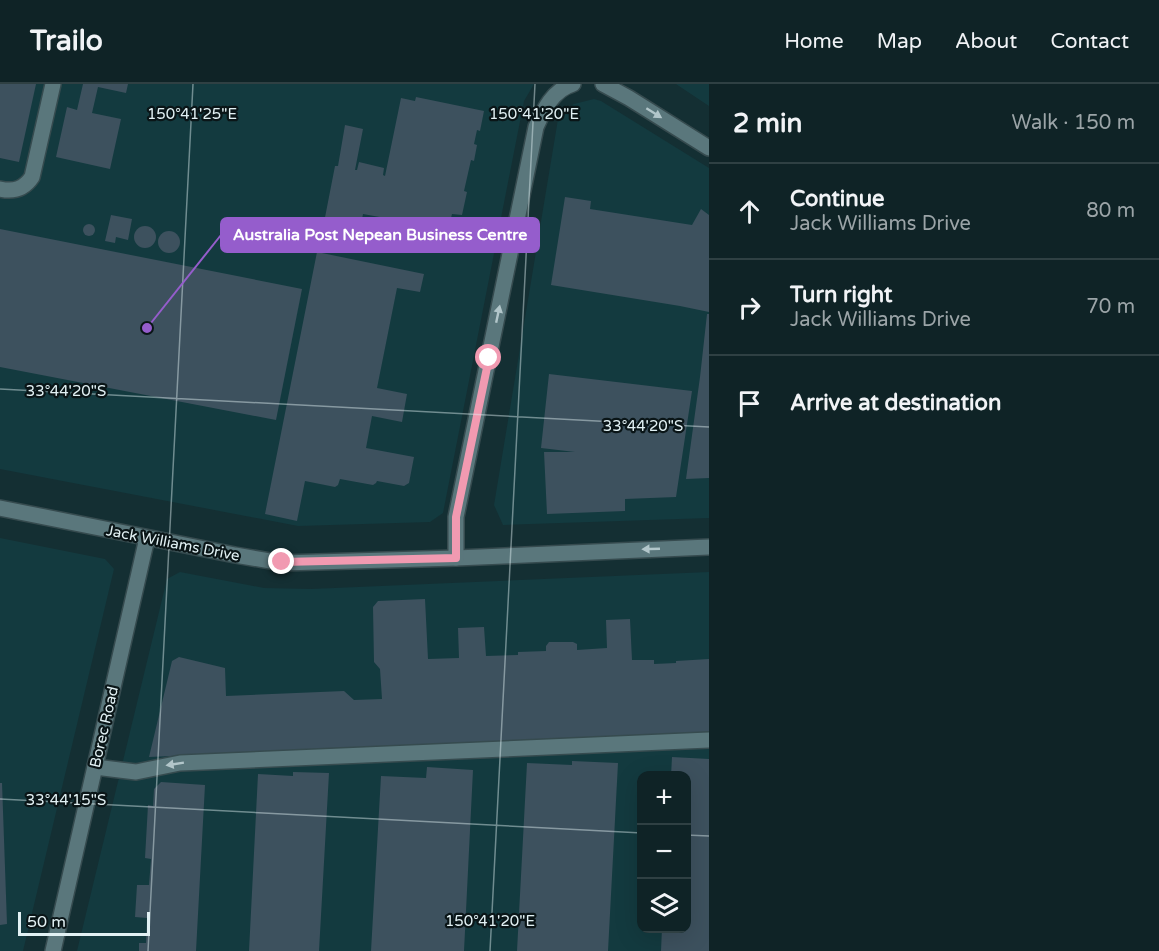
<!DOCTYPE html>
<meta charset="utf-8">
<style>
:root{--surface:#0f2326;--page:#1d2f32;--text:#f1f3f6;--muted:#9ba4a7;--line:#2f4043}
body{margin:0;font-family:"Varela Round",sans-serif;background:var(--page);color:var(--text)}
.controls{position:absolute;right:18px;bottom:18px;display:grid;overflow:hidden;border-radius:12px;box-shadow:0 6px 24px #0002}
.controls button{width:54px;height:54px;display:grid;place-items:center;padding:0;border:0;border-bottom:2px solid var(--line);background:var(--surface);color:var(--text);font:30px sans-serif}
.scale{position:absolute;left:18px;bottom:15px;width:132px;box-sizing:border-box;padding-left:6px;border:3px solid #e2f1f4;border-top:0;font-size:16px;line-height:21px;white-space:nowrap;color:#e2f1f4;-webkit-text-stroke:4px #0a1517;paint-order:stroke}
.stop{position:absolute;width:18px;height:18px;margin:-14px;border:4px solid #f19ab1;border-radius:50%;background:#fff}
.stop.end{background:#f19ab1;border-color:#fff;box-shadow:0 2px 6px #0008}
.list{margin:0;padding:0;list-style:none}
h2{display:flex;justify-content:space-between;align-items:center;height:78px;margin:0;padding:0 24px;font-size:26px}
h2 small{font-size:20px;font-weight:400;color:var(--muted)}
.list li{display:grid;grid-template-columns:39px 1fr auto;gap:18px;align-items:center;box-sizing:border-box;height:96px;padding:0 24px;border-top:2px solid var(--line)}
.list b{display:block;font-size:22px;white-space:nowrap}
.list p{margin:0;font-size:20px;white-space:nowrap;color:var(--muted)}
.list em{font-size:20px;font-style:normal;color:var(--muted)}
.icon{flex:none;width:33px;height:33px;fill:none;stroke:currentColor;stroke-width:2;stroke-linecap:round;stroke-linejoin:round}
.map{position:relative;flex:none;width:709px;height:867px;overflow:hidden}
header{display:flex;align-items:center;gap:36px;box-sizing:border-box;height:84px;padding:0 30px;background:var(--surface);border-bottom:2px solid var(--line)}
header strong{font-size:28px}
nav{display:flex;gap:33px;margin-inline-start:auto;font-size:21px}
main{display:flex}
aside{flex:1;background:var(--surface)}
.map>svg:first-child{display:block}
.built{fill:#133a3f;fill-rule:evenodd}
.building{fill:#3d515e}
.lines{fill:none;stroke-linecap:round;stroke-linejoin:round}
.minor-casing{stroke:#364b4f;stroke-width:18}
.minor{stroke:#5a777c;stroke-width:15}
.oneway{fill:#b2c6ca}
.route{stroke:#f19ab1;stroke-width:8}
.ticks{fill:none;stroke:#e2f1f4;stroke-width:1.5;stroke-opacity:0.45}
.labels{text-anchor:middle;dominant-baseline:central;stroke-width:4.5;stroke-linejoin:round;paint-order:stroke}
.street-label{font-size:15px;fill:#e2f1f4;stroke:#0a1517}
.ticks-label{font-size:15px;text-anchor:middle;fill:#e2f1f4;stroke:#0a1517;stroke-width:4.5;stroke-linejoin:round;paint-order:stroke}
.leader{fill:none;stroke:#955dcc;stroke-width:2}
.callout-dot{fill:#955dcc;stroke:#0a1517;stroke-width:2}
.callout{fill:#955dcc;stroke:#955dcc;stroke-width:2}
.callout-label{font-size:16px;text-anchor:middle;font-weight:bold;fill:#fff}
</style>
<header>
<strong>Trailo</strong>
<nav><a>Home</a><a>Map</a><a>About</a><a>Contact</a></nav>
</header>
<main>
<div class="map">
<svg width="709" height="867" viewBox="0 0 709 867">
<rect width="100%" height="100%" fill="#142f33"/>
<g class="built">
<path d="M0,0H534L524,17L443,429L430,438L298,442L0,385Z"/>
<path d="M676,0H709V22Z"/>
<path d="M594,15L601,17L709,84V434L503,441L494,421L559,29L574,20Z"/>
<path d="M0,454L105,475L114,485L23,867H0Z"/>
<path d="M180,488L264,504L311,505L709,488V867H77L167,495ZM642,692H686V844H642Z"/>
</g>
<g class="building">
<path d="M0,0H36L19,78L0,74Z"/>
<path d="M83,0H128L126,9L98,3L92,29L121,35L110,85L56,73L67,23L77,26Z"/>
<path d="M416,13L484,27L480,47L477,46L474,60L477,61L474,77L471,76L464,107L467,108L462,131L452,130L450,138L435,144L432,155L405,149L407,138L363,130L356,166L320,159L335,82H338L345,41L363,45L355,86H357L359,78L384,84L383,91L385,92L401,14L415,17Z"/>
<path d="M565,113L591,117L590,125L692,141L701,125L709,131V228L680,222L551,201Z"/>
<path d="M111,131L132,135L128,156L116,153L115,159L105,157Z"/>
<circle cx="89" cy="146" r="6"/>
<circle cx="145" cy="153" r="11"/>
<path d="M0,145L302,205L276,336L0,283Z"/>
<circle cx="169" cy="158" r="11"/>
<path d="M317,168L424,190L420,208L397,204L377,304L407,310L402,338L372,332L366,364L414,373L409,399L404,402L377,397L376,399L373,401L340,395L338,401L335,403L305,397L297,437L265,430Z"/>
<path d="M707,230H709V394L686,395L700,293Z"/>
<path d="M549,290L692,307L676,413L625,415V427L547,430L544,368H575L541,364Z"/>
<path d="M425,515L428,575L459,574L458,544L484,543L486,572L518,571V568L546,567V562L549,558H573L577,560V566L607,564L606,536L630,535L632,576H654V580L676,579V577L709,575V648L149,673L172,577L179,573L225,584L226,612L344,607L354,616L382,615L380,585L374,578L373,523L378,517Z"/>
<path d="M672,673L709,675V867H661L662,844H686V692H671Z"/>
<path d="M572,677L618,679L608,867H517L527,679L572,681Z"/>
<path d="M427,683L473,686L464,867H371L381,692L426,694Z"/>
<path d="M293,688L329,689L319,867H249L258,690L293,692Z"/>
<path d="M161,698L205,701L196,867H139V859H146L147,834L135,833L137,801H149L151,775L145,774L148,721L153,722L154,705Z"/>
<path d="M0,699H2L7,840L0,841Z"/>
</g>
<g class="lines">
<defs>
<g id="minor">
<path d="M603,0L629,14L709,64"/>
<path d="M0,105C14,108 24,105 32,93L53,0"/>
<path d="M0,424L235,471L282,479L456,474L709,463"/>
<path d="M456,474V433L536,43C544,25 553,6 573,0"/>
<path d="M95,683L136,688L180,679L709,656"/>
<path d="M53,867L147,454"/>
</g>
</defs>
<use href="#minor" class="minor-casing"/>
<use href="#minor" class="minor"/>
</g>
<defs><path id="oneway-solid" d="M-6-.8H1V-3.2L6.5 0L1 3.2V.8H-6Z" transform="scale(1.5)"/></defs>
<g class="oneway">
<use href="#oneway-solid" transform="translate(654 29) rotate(32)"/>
<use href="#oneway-solid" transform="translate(498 230) rotate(-78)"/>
<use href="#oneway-solid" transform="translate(651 465) rotate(178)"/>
<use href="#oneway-solid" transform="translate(175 680) rotate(171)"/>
</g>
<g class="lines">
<path class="route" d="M282,478L456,474V433L489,274"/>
</g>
<path class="ticks" d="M0,305L709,343M0,715L642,749M686,751L709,752M148,867L193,0M490,867L535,0"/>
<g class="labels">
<g class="street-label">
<text transform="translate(173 459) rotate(11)">Jack Williams Drive</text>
<text transform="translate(104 643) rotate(-77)">Borec Road</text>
</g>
</g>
<g class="ticks-label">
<text x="192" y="35">150°41'25"E</text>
<text x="534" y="35">150°41'20"E</text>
<text x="66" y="312">33°44'20"S</text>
<text x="643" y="347">33°44'20"S</text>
<text x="66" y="721">33°44'15"S</text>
<text x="490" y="842">150°41'20"E</text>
</g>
<path class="leader" d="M147 244L221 151"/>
<circle class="callout-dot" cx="147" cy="244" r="6"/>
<rect class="callout" x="221" y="134" width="318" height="34" rx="6"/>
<g class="callout-label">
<text x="380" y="156">Australia Post Nepean Business Centre</text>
</g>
</svg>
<div class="controls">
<button>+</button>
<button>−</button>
<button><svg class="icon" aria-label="layers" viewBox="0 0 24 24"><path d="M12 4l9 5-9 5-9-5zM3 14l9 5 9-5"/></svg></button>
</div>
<div class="scale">50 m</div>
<div class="stop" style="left:489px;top:274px"></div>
<div class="stop end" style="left:282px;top:478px"></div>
</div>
<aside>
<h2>2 min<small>Walk · 150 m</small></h2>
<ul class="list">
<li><svg class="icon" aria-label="ahead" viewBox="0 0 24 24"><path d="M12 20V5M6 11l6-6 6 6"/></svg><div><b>Continue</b><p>Jack Williams Drive</p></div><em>80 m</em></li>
<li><svg class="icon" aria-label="right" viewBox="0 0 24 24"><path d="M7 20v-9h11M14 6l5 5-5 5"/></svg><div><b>Turn right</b><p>Jack Williams Drive</p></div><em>70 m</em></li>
<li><svg class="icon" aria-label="arrive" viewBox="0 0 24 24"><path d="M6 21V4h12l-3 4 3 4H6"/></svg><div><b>Arrive at destination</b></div></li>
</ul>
</aside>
</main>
